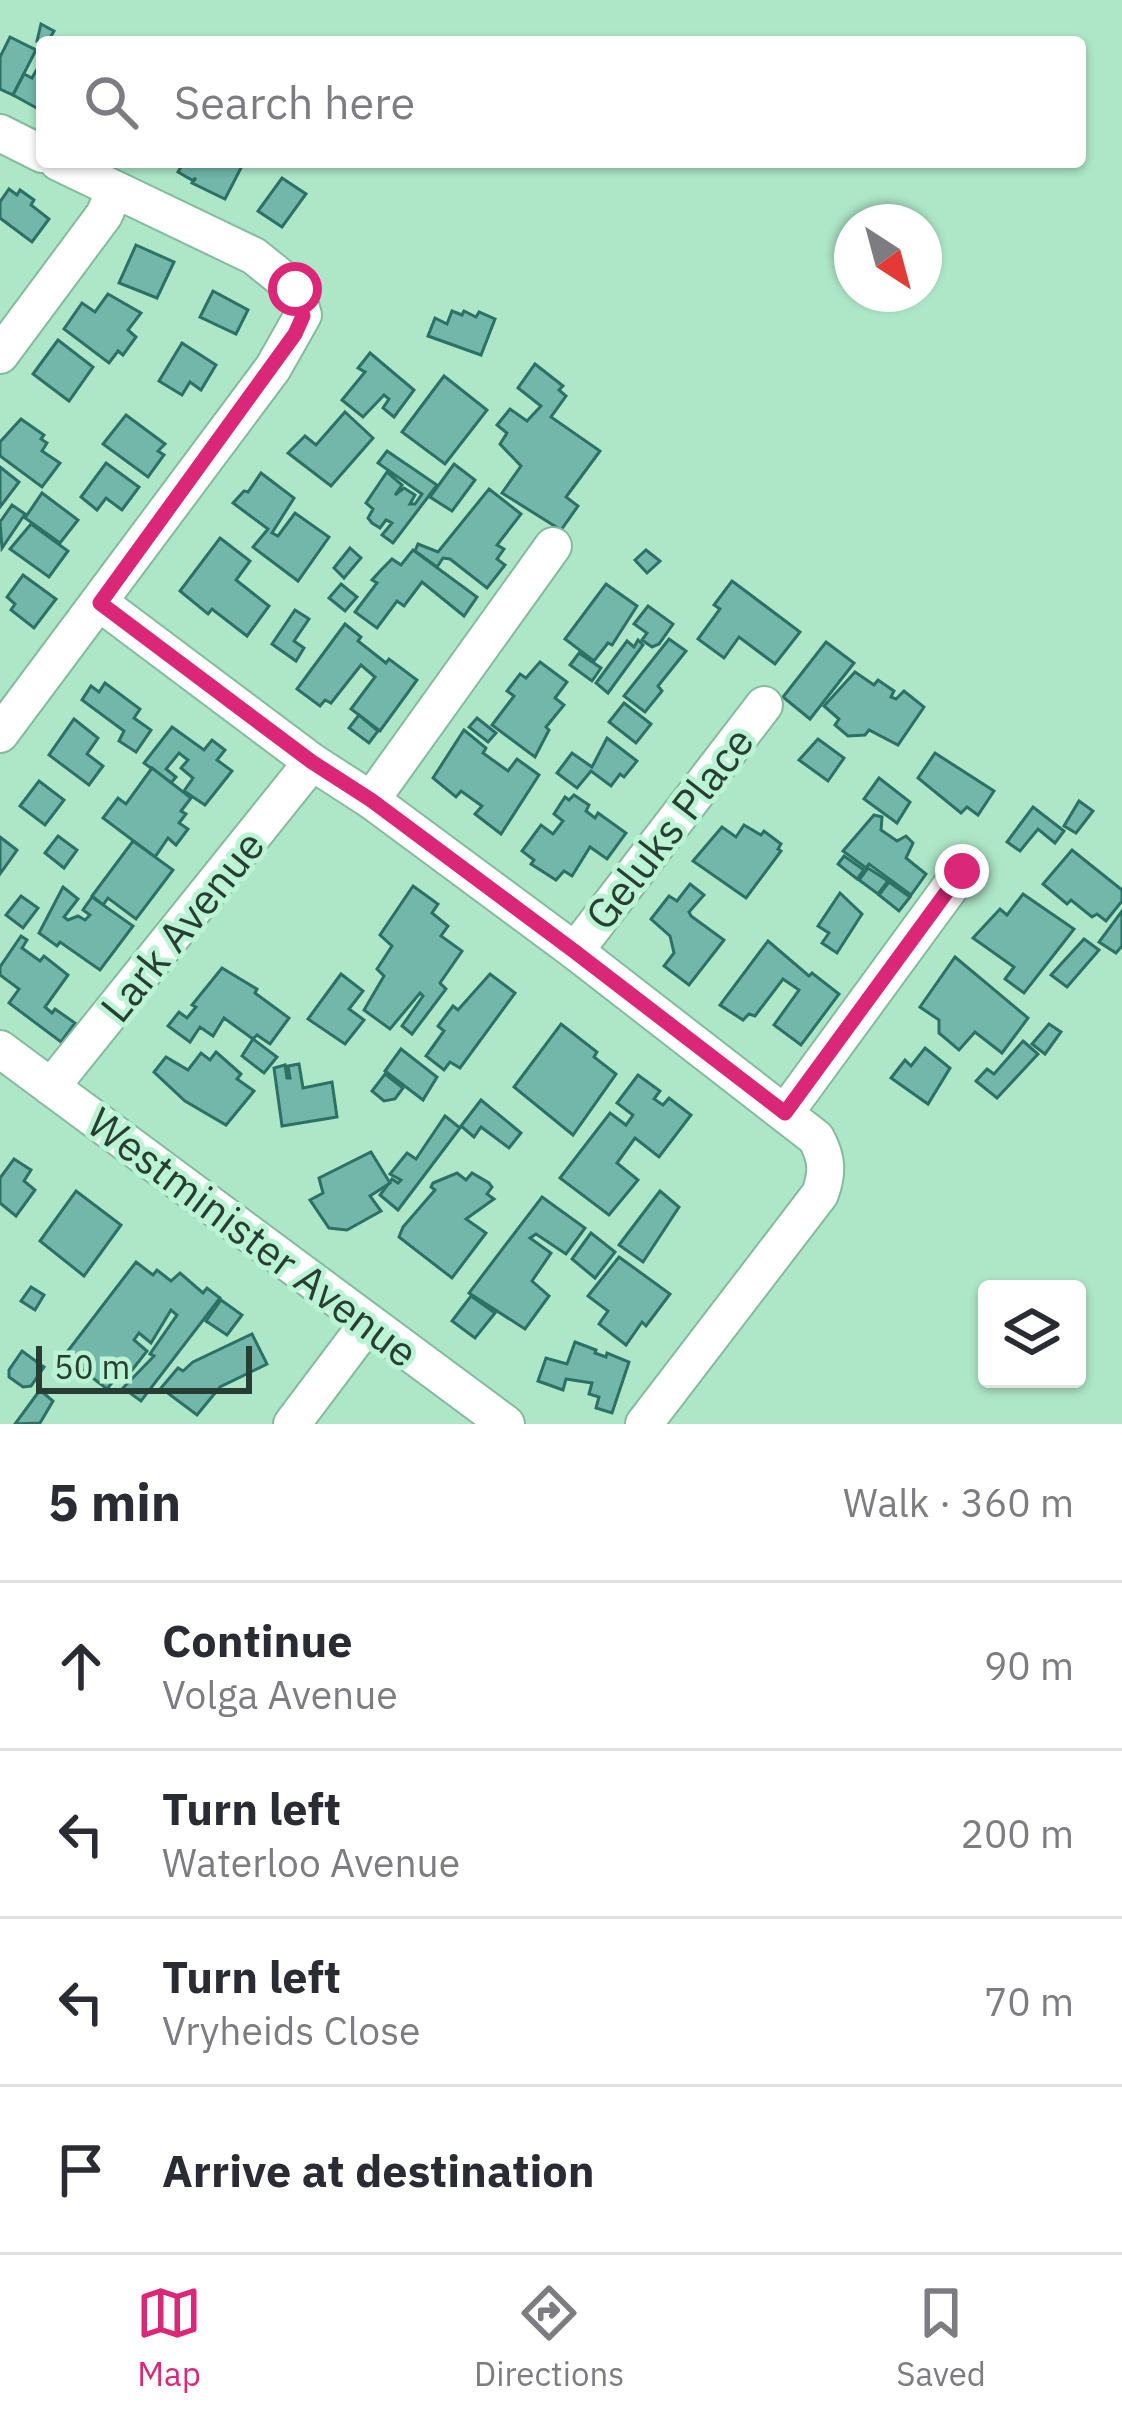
<!DOCTYPE html>
<meta charset="utf-8">
<style>
:root{--surface:#fff;--page:#f2f2f3;--text:#2b2b33;--muted:#7c7c81;--line:#e1e1e2;--accent:#db2777}
body{margin:0;font-family:"IBM Plex Sans",sans-serif;background:var(--page);color:var(--text)}
.controls{position:absolute;right:36px;bottom:36px;display:grid;overflow:hidden;border-radius:12px;box-shadow:0 3px 9px #0004}
.controls button{width:108px;height:108px;display:grid;place-items:center;padding:0;border:0;border-bottom:3px solid var(--line);background:var(--surface);color:var(--text);font:60px sans-serif}
.compass{position:absolute;left:834px;top:204px;width:108px;height:108px;border-radius:50%;background:var(--surface);box-shadow:0 3px 9px #0004;rotate:144deg}
.scale{position:absolute;left:36px;bottom:30px;width:216px;box-sizing:border-box;padding-left:12px;border:6px solid #283e32;border-top:0;font-size:33px;line-height:42px;white-space:nowrap;color:#283e32;-webkit-text-stroke:9px #bbf4d5;paint-order:stroke}
.stop{position:absolute;width:36px;height:36px;margin:-27px;border:9px solid #db2777;border-radius:50%;background:#fff}
.stop.end{background:#db2777;border-color:#fff;box-shadow:0 3px 12px #0008}
.list{margin:0;padding:0;list-style:none}
h2{display:flex;justify-content:space-between;align-items:center;height:156px;margin:0;padding:0 48px;font-size:51px}
h2 small{font-size:39px;font-weight:400;color:var(--muted)}
.list li{display:grid;grid-template-columns:78px 1fr auto;gap:36px;align-items:center;box-sizing:border-box;height:168px;padding:0 48px;border-top:3px solid var(--line)}
.list b{display:block;font-size:45px;white-space:nowrap}
.list p{margin:0;font-size:39px;white-space:nowrap;color:var(--muted)}
.list em{font-size:39px;font-style:normal;color:var(--muted)}
.icon{flex:none;width:66px;height:66px;fill:none;stroke:currentColor;stroke-width:2;stroke-linecap:round;stroke-linejoin:round}
.map{position:relative;flex:none;width:1122px;height:1424px;overflow:hidden}
.search{position:absolute;background:var(--surface);box-shadow:0 3px 9px #0004;left:36px;right:36px;top:36px;height:132px;display:flex;align-items:center;gap:30px;box-sizing:border-box;padding:0 42px;border-radius:12px;color:var(--muted);font-size:45px}
.sheet{height:828px;background:var(--surface)}
nav{display:flex;justify-content:space-around;align-items:center;box-sizing:border-box;height:168px;border-top:3px solid var(--line);background:var(--surface);font-size:33px;color:var(--muted)}
nav a{display:grid;justify-items:center;gap:6px}
nav .on{color:var(--accent)}
.map>svg:first-child{display:block}
.building{fill:#73b7aa;stroke:#2c7165;stroke-width:3}
.lines{fill:none;stroke-linecap:round;stroke-linejoin:round}
.minor-casing{stroke:#84bb9d;stroke-width:40}
.minor{stroke:#fff;stroke-width:36}
.route{stroke:#db2777;stroke-width:15}
.labels{text-anchor:middle;dominant-baseline:central;stroke-width:10;stroke-linejoin:round;paint-order:stroke}
.street-label{font-size:42px;fill:#283e32;stroke:#bbf4d5}
</style>
<div class="map">
<svg width="1122" height="1424" viewBox="0 0 1122 1424">
<rect width="100%" height="100%" fill="#aee7c8"/>
<g class="building">
<path d="M41,24L54,31L50,38L58,42L37,41Z"/>
<path d="M10,37L36,50L13,95L0,89V57Z"/>
<path d="M42,60V111L13,95L24,74L32,78Z"/>
<path d="M184,162H244L225,199L192,183L196,178L192,180L178,172Z"/>
<path d="M282,178L306,194L282,227L258,211Z"/>
<path d="M9,189L17,195L20,190L34,200L31,205L49,219L32,242L0,218V202Z"/>
<path d="M136,245L174,262L157,298L119,283Z"/>
<path d="M213,291L248,310L236,334L200,317Z"/>
<path d="M108,294L141,313L128,330L136,337L123,355L118,351L109,363L64,329L82,303L95,312Z"/>
<path d="M452,311L462,315L464,311L476,317L479,312L495,319L481,355L428,336L435,318L447,324Z"/>
<path d="M58,340L93,367L69,401L33,374Z"/>
<path d="M182,343L216,365L201,390L190,382L182,395L159,381Z"/>
<path d="M370,353L414,390L394,417L383,408L389,399L384,395L363,417L342,400L365,372L358,368Z"/>
<path d="M535,364L563,386L559,390L566,396L551,417L600,451L566,497L578,506L561,530L502,493L521,466L500,444L507,433L497,425L510,409L527,421L541,406L518,388Z"/>
<path d="M444,376L487,410L445,464L402,432Z"/>
<path d="M345,412L373,438L331,486L288,453L305,436L316,445Z"/>
<path d="M126,415L165,444L158,451L164,455L148,477L103,444Z"/>
<path d="M21,419L44,435L41,439L47,443L42,451L60,463L42,487L0,456V442Z"/>
<path d="M387,451L437,485L393,543L382,535L392,523L386,520L380,528L372,523L368,518L373,509L366,503L387,472L402,485L395,495L404,488L415,495L410,504H415L422,494L378,463Z"/>
<path d="M106,463L139,487L122,510L106,498L97,510L81,497Z"/>
<path d="M454,464L475,480L452,511L430,497Z"/>
<path d="M0,467L19,482L0,507Z"/>
<path d="M261,473L294,498L272,533L278,536L295,513L329,537L298,581L253,547L268,529L233,503L244,491L248,492Z"/>
<path d="M489,489L521,514L497,545L504,549L497,559L505,565L487,588L450,559L443,558L437,567L415,551L418,544L438,552Z"/>
<path d="M42,493L78,520L60,543L25,518Z"/>
<path d="M12,505L25,514L2,548L0,522Z"/>
<path d="M31,524L68,551L49,577L10,549Z"/>
<path d="M220,538L250,561L236,580L269,606L247,636L212,609L208,614L180,591Z"/>
<path d="M350,548L361,558L344,578L334,568Z"/>
<path d="M413,550L477,597L464,616L422,582L404,606L397,601L377,628L355,612L377,583L372,580L381,570L392,559L401,565Z"/>
<path d="M646,550L660,561L647,573L635,560Z"/>
<path d="M23,575L56,599L34,628L11,610L15,604L7,597Z"/>
<path d="M732,581L800,632L775,664L739,637L724,658L698,639L720,609L714,605Z"/>
<path d="M341,584L357,597L345,611L329,598Z"/>
<path d="M606,584L637,606L612,645L608,643L594,661L565,639Z"/>
<path d="M648,606L673,624L659,644L652,647L642,640L647,633L634,624Z"/>
<path d="M295,610L309,619L294,641L304,648L296,661L272,644Z"/>
<path d="M345,624L361,637L358,641L386,663L389,659L417,680L380,731L351,709L375,677L361,665L331,703L325,700L320,706L297,689Z"/>
<path d="M669,639L686,651L658,686L662,691L645,712L624,696Z"/>
<path d="M638,640L643,645L608,693L596,683L627,641L634,647Z"/>
<path d="M826,642L854,663L810,719L783,697Z"/>
<path d="M579,653L601,668L592,681L570,665Z"/>
<path d="M540,662L567,682L555,698L564,705L546,727L549,730L535,757L492,725L514,696L507,691L520,674L526,678Z"/>
<path d="M855,672L874,685L878,680L894,691L891,697L896,699L904,691L924,707L898,745L869,730L865,735L848,736L835,725L839,719L824,706Z"/>
<path d="M105,683L140,709L134,718L151,730L136,752L119,741L124,731L82,700L91,686L99,692Z"/>
<path d="M624,703L651,724L636,743L609,722Z"/>
<path d="M359,715L378,731L369,743L349,728Z"/>
<path d="M477,718L496,733L488,742L469,727Z"/>
<path d="M74,719L98,738L87,754L103,766L89,785L49,755Z"/>
<path d="M172,727L204,750L212,740L225,750L217,760L232,771L205,805L184,791L193,778L181,768L188,760L179,753L166,769L176,777L171,783L144,763Z"/>
<path d="M464,730L486,748L483,753L508,771L517,759L539,775L501,834L475,814L482,806L461,791L456,797L433,778Z"/>
<path d="M607,738L637,761L624,777L620,774L611,786L591,771L577,788L557,773L572,753L592,767Z"/>
<path d="M818,739L844,758L828,781L799,760Z"/>
<path d="M935,753L994,791L978,815L967,807L961,813L918,778Z"/>
<path d="M152,768L191,798L181,811L186,814L179,823L188,829L176,845L168,838L155,857L103,818L118,798L126,804Z"/>
<path d="M879,778L910,802L897,823L864,799Z"/>
<path d="M39,781L64,800L45,825L20,806Z"/>
<path d="M574,795L589,805L586,811L595,818L598,813L626,833L607,859L590,847L572,876L564,871L556,880L531,864L534,860L522,851L541,825L553,834L563,821L554,814L565,797L569,800Z"/>
<path d="M1079,801L1093,811L1076,833L1064,826Z"/>
<path d="M1033,807L1064,831L1055,843L1038,829L1020,851L1007,842Z"/>
<path d="M874,815L882,817L881,830L897,841L906,836L913,843L906,858L926,874L911,895L869,864L866,868L843,851Z"/>
<path d="M744,825L761,835L764,831L781,844L778,849L781,851L746,898L693,861L722,827L736,837Z"/>
<path d="M58,836L77,850L64,868L45,853Z"/>
<path d="M0,837L17,850L0,874Z"/>
<path d="M133,841L173,870L136,919L108,898L103,905L92,896Z"/>
<path d="M1072,850L1122,890V901L1106,921L1097,914L1092,917L1071,900L1067,904L1043,884Z"/>
<path d="M844,856L864,870L857,879L838,864Z"/>
<path d="M868,868L888,881L878,894L859,880Z"/>
<path d="M889,882L910,897L899,911L879,895Z"/>
<path d="M690,884L704,895L689,912L691,916L724,940L689,985L664,966L674,953L670,936L651,919L669,896L677,901Z"/>
<path d="M413,886L438,904L432,913L448,926L441,936L462,951L440,983L446,989L412,1034L402,1026L423,996L420,993L390,1029L364,1010L384,976L377,969L392,946L380,935Z"/>
<path d="M63,887L78,899L64,917L68,920L78,916L85,920L90,915L83,910L92,897L133,926L100,970L60,942L57,946L39,933Z"/>
<path d="M840,893L862,914L837,953L822,943L829,933L818,926Z"/>
<path d="M1023,894L1074,929L1024,993L1005,979L1014,967L973,938L1000,909L1007,915Z"/>
<path d="M21,896L38,908L23,928L6,915Z"/>
<path d="M1122,911V946L1116,953L1099,942Z"/>
<path d="M21,936L27,940L22,948L40,961L44,956L68,975L45,1007L52,1013L55,1009L75,1023L61,1042L9,1003L19,989L0,975V967Z"/>
<path d="M1084,939L1099,950L1067,987L1051,975Z"/>
<path d="M768,941L809,976L812,973L839,994L801,1045L774,1025L799,990L783,979L755,1016L749,1014L743,1020L720,1005Z"/>
<path d="M955,957L1028,1018L1002,1053L975,1032L959,1050L939,1033V1020L920,1007Z"/>
<path d="M222,968L257,989L255,993L289,1018L270,1044L257,1035L253,1039L224,1018L213,1036L200,1027L190,1042L168,1026L179,1012L187,1018L196,1007L192,1005Z"/>
<path d="M341,974L363,991L349,1009L364,1020L345,1044L308,1019Z"/>
<path d="M490,974L515,993L460,1068L450,1062L444,1070L426,1056L444,1031L438,1026L453,1006L458,1010Z"/>
<path d="M561,1024L597,1052L594,1057L616,1074L573,1135L514,1087Z"/>
<path d="M1049,1024L1061,1032L1045,1054L1032,1044Z"/>
<path d="M253,1039L277,1057L264,1073L242,1056Z"/>
<path d="M1023,1041L1038,1054L997,1098L976,1081L987,1069L994,1074Z"/>
<path d="M925,1048L950,1068L928,1104L891,1078L905,1060L911,1066Z"/>
<path d="M401,1049L437,1077L423,1100L385,1071Z"/>
<path d="M216,1052L241,1074L237,1079L254,1091L226,1125L185,1101L154,1072L166,1057L188,1070L201,1053L210,1060Z"/>
<path d="M299,1064L303,1088L332,1082L337,1117L282,1126L274,1068L285,1065L287,1078H290L288,1066Z"/>
<path d="M385,1074L403,1088L395,1099L384,1101L372,1091Z"/>
<path d="M638,1075L660,1091L654,1099L663,1105L669,1098L691,1115L659,1157L635,1138L617,1163L638,1180L609,1215L560,1178L610,1113L626,1125L633,1115L617,1103Z"/>
<path d="M481,1100L521,1133L509,1148L481,1127L474,1137L461,1126Z"/>
<path d="M445,1116L460,1128L398,1210L380,1195L392,1179L398,1183L401,1180L390,1174L407,1153L416,1159Z"/>
<path d="M371,1152L390,1183L370,1196L381,1211L347,1230L329,1228L310,1200L323,1193L319,1178Z"/>
<path d="M14,1159L31,1170L24,1181L35,1190L16,1216L0,1203V1178Z"/>
<path d="M457,1173L466,1180L472,1173L489,1183L492,1187L487,1194L494,1199L466,1219L486,1233L452,1278L399,1237L403,1227L435,1190L431,1187L433,1183Z"/>
<path d="M76,1191L121,1225L84,1276L40,1241Z"/>
<path d="M660,1191L679,1207L643,1262L619,1245Z"/>
<path d="M542,1197L585,1228L566,1254L536,1234L530,1238L551,1253L532,1281L549,1296L525,1329L469,1293Z"/>
<path d="M591,1233L615,1252L595,1278L572,1259Z"/>
<path d="M619,1257L670,1294L646,1326L642,1322L626,1345L599,1324L608,1311L588,1296Z"/>
<path d="M136,1262L153,1275L157,1270L171,1281L180,1273L203,1293L207,1288L220,1298L141,1401L123,1388L154,1356L150,1354L177,1315L171,1310L151,1343L139,1333L134,1340L147,1351L125,1379L119,1374L107,1389L64,1356Z"/>
<path d="M31,1287L44,1295L35,1310L21,1301Z"/>
<path d="M471,1296L495,1313L475,1338L452,1321Z"/>
<path d="M221,1300L242,1315L227,1335L206,1321Z"/>
<path d="M252,1334L267,1364L220,1387L197,1415L161,1388L178,1368L183,1371L193,1362Z"/>
<path d="M575,1342L596,1350L595,1353L606,1357L607,1353L629,1362L612,1413L596,1408L599,1397L589,1394L592,1383L566,1379L563,1390L538,1381L546,1358L567,1364Z"/>
<path d="M22,1351L44,1367L31,1386L23,1387L9,1377V1370Z"/>
<path d="M40,1390L53,1401L40,1423L15,1424Z"/>
</g>
<g class="lines">
<defs>
<g id="minor">
<path d="M0,133L42,154"/>
<path d="M0,355L104,215L115,190"/>
<path d="M100,603L312,762L371,800L575,951L816,1138C827,1158 828,1172 820,1194L644,1424"/>
<path d="M0,734L273,368L303,315L295,289L254,256L58,162"/>
<path d="M371,800L553,546"/>
<path d="M575,951L764,705"/>
<path d="M0,1049L506,1424"/>
<path d="M51,1087L312,762"/>
<path d="M785,1113L962,871"/>
<path d="M292,1424L368,1323"/>
</g>
</defs>
<use href="#minor" class="minor-casing"/>
<use href="#minor" class="minor"/>
</g>
<g class="lines">
<path class="route" d="M295,289L303,316L295,334L100,603L312,762L371,800L574,951L785,1113L962,871"/>
</g>
<g class="labels">
<g class="street-label">
<text transform="translate(669 828) rotate(-52)">Geluks Place</text>
<text transform="translate(182 926) rotate(-51)">Lark Avenue</text>
<text transform="translate(253 1237) rotate(37)">Westminister Avenue</text>
</g>
</g>
</svg>
<div class="controls">
<button><svg class="icon" aria-label="layers" viewBox="0 0 24 24"><path d="M12 4l9 5-9 5-9-5zM3 14l9 5 9-5"/></svg></button>
</div>
<svg class="compass" viewBox="-18 -18 36 36"><path d="M0-13l5 13h-10z" fill="#e53935"/><path d="M0 13l5-13h-10z" fill="#7c7c81"/></svg>
<div class="scale">50 m</div>
<div class="stop" style="left:295px;top:289px"></div>
<div class="stop end" style="left:962px;top:871px"></div>
<div class="search"><svg class="icon" aria-label="search" viewBox="0 0 24 24"><circle cx="10" cy="10" r="6"/><path d="M15 15l6 6"/></svg>Search here</div>
</div>
<section class="sheet">
<h2>5 min<small>Walk · 360 m</small></h2>
<ul class="list">
<li><svg class="icon" aria-label="ahead" viewBox="0 0 24 24"><path d="M12 20V5M6 11l6-6 6 6"/></svg><div><b>Continue</b><p>Volga Avenue</p></div><em>90 m</em></li>
<li><svg class="icon" aria-label="left" viewBox="0 0 24 24"><path d="M17 20v-9H6M10 6l-5 5 5 5"/></svg><div><b>Turn left</b><p>Waterloo Avenue</p></div><em>200 m</em></li>
<li><svg class="icon" aria-label="left" viewBox="0 0 24 24"><path d="M17 20v-9H6M10 6l-5 5 5 5"/></svg><div><b>Turn left</b><p>Vryheids Close</p></div><em>70 m</em></li>
<li><svg class="icon" aria-label="arrive" viewBox="0 0 24 24"><path d="M6 21V4h12l-3 4 3 4H6"/></svg><div><b>Arrive at destination</b></div></li>
</ul>
</section>
<nav>
<a class="on"><svg class="icon" aria-label="map" viewBox="0 0 24 24"><path d="M3 6l6-2 6 2 6-2v14l-6 2-6-2-6 2zM9 4v14M15 6v14"/></svg>Map</a>
<a><svg class="icon" aria-label="directions" viewBox="0 0 24 24"><path d="M12 3l9 9-9 9-9-9zM9 14v-3h6M13 9l2 2-2 2"/></svg>Directions</a>
<a><svg class="icon" aria-label="saved" viewBox="0 0 24 24"><path d="M7 4h10v16l-5-4-5 4z"/></svg>Saved</a>
</nav>
